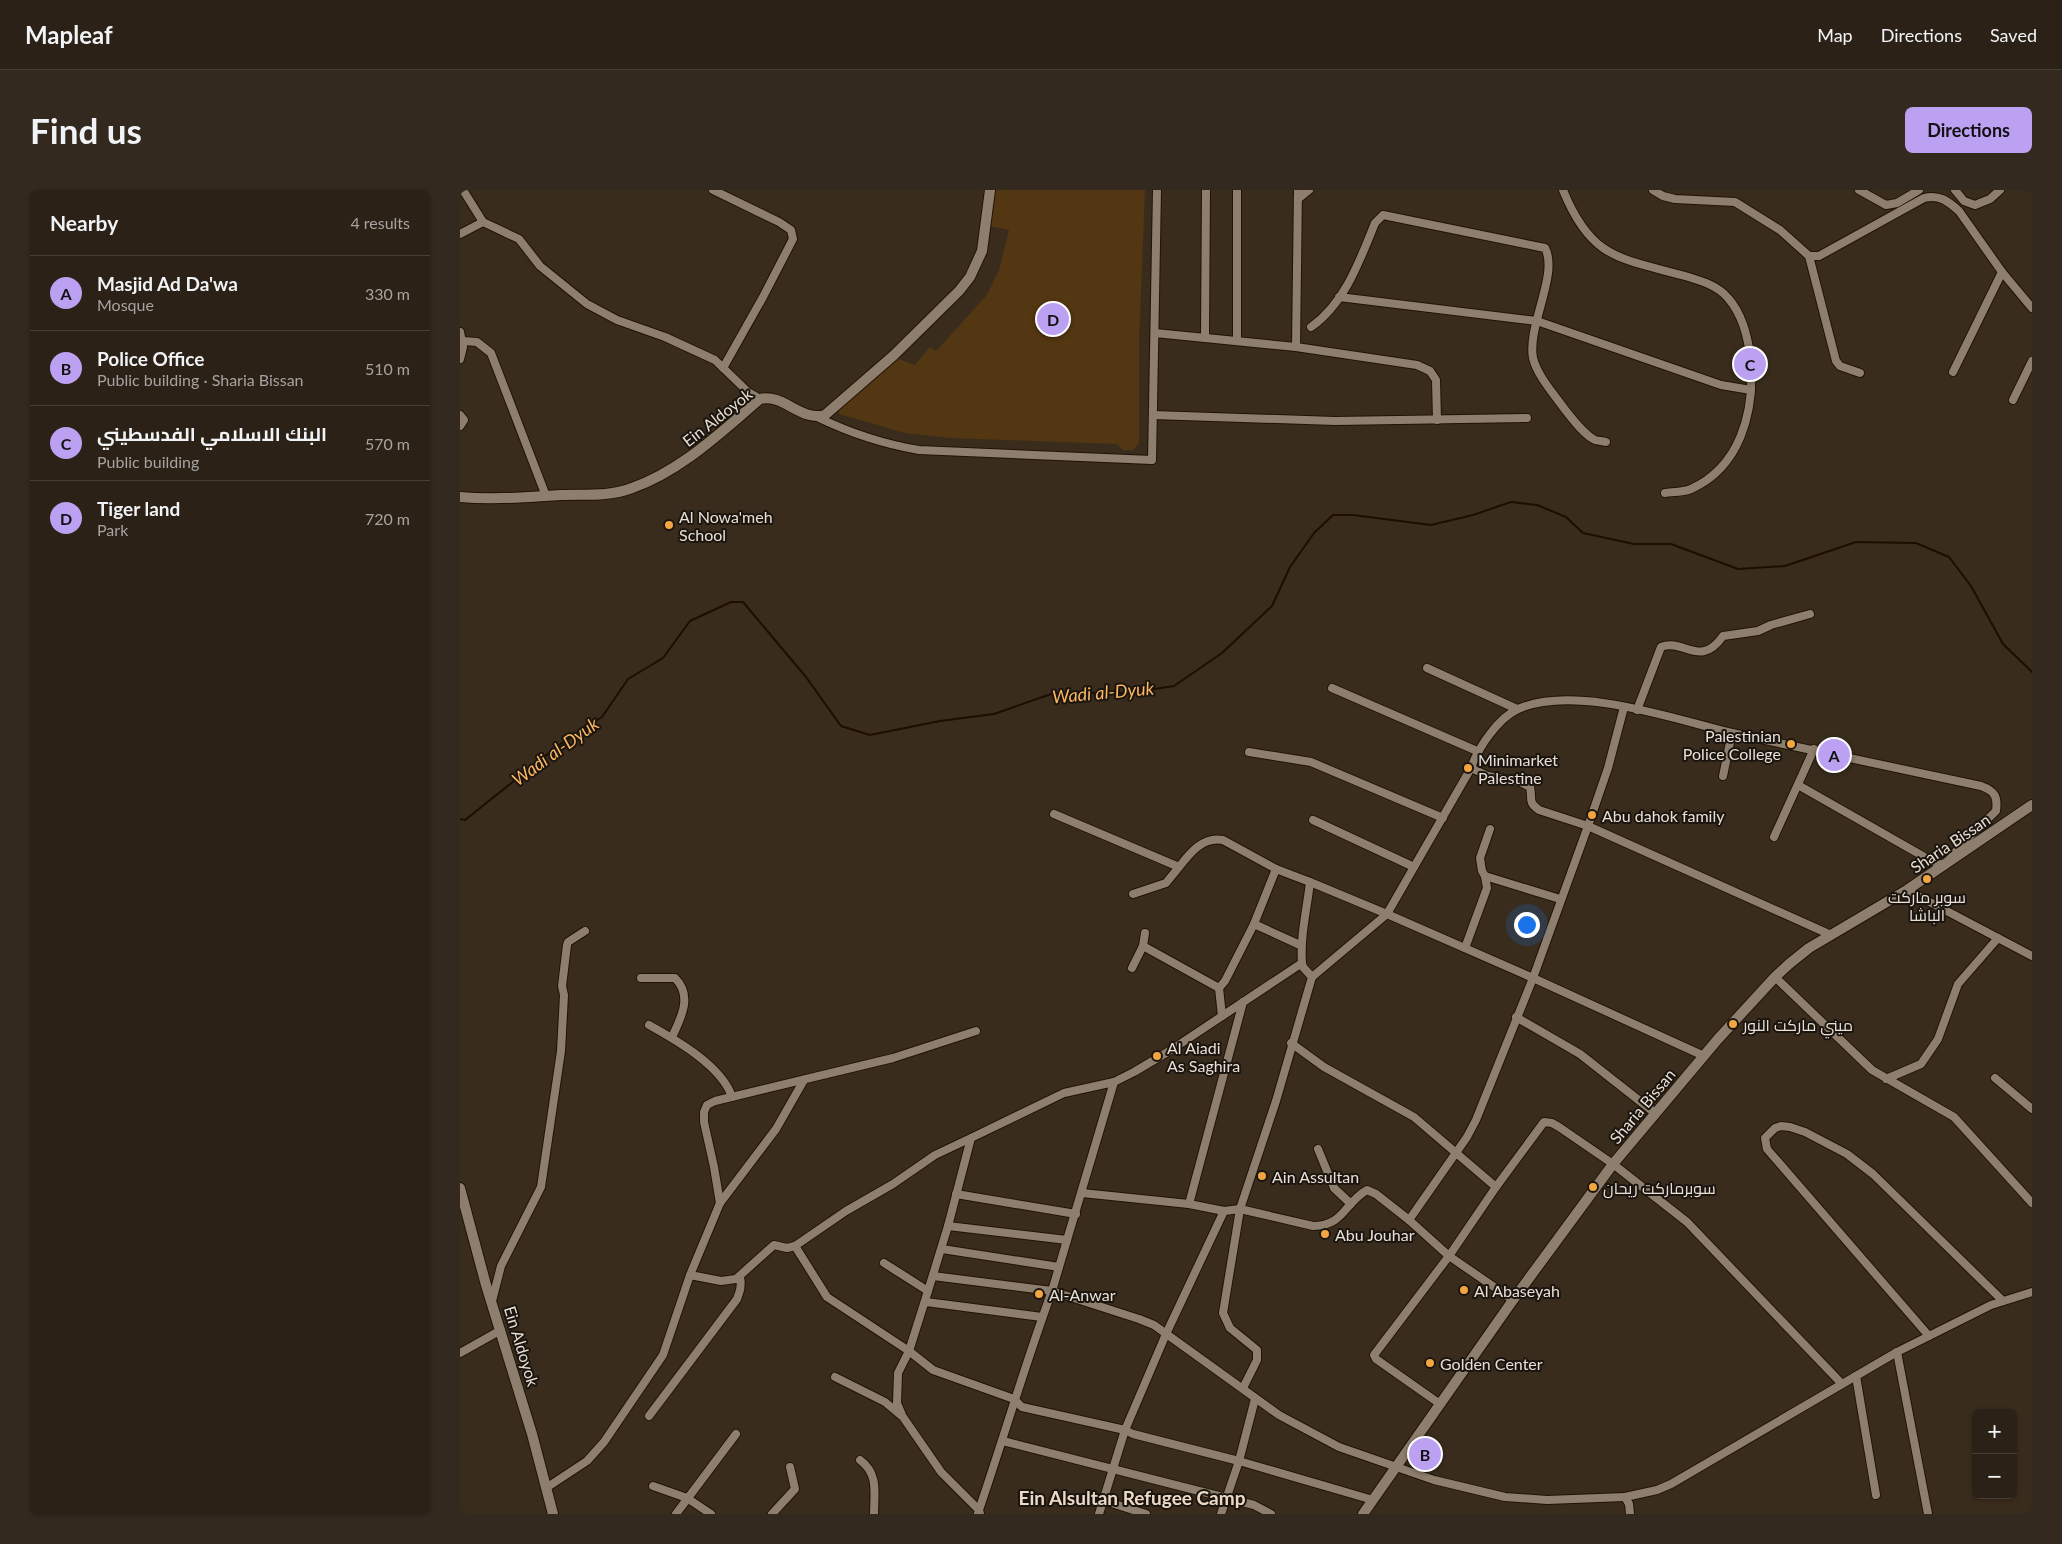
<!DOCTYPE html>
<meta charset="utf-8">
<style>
:root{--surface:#2b2116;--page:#33291f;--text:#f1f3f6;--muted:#a6a3a1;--line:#473e35;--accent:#bca0f2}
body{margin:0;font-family:Lato,Cairo,sans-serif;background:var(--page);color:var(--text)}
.controls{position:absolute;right:15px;bottom:15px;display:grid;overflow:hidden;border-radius:8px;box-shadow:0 1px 4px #0004}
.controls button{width:45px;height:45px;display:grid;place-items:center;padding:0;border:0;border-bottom:1px solid var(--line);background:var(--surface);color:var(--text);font:25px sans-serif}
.you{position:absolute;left:1066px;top:734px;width:18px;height:18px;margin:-12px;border:4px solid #fff;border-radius:50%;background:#1a73e8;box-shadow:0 0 0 8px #1a73e833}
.badge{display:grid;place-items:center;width:32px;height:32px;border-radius:50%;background:var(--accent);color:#111;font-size:16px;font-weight:700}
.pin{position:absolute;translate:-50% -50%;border:2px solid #fff;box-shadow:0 1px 5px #0006}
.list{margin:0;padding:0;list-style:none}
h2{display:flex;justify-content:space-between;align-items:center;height:65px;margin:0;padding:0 20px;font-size:21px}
h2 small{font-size:16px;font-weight:400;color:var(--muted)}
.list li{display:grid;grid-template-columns:32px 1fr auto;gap:15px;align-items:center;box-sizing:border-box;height:75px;padding:0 20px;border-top:1px solid var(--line)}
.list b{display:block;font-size:19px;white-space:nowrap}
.list p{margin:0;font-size:16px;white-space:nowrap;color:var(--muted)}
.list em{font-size:16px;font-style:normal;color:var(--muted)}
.map{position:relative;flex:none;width:1572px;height:1324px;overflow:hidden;border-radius:8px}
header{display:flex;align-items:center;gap:30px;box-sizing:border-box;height:70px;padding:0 25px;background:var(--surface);border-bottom:1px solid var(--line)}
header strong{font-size:24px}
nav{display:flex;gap:28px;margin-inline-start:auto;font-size:18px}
.intro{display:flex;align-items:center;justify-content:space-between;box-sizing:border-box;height:120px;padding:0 30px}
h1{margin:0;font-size:35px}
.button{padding:12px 22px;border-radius:8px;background:var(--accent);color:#111;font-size:18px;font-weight:700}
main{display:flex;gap:30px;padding:0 30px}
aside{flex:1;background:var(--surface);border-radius:8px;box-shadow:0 1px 4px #0004}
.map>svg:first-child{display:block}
.green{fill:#533712}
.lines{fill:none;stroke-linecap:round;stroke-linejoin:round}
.stream{stroke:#1d0e00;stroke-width:2}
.street-casing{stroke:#201406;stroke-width:10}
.secondary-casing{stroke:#201406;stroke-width:12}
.street{stroke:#8e7e6d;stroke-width:8}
.secondary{stroke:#8e7e6d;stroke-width:10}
.poi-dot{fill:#f2a541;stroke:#1b150f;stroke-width:2}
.labels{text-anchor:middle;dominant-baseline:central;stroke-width:4;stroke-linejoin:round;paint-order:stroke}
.street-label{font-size:16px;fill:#e8e0d6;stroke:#1b150f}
.poi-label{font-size:16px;fill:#e8e0d6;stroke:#1b150f;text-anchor:start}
.water-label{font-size:18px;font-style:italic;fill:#fdb762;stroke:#1b150f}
.quarter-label{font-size:19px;font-weight:bold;fill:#ecdac7;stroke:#1b150f}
</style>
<header>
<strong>Mapleaf</strong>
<nav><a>Map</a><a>Directions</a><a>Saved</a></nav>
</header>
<div class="intro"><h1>Find us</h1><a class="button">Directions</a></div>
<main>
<aside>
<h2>Nearby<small>4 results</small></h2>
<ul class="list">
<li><span class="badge">A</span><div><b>Masjid Ad Da'wa</b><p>Mosque</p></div><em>330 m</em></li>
<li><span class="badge">B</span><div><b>Police Office</b><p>Public building · Sharia Bissan</p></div><em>510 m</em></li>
<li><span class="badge">C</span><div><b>البنك الاسلامي الفدسطيني</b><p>Public building</p></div><em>570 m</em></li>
<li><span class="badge">D</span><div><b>Tiger land</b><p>Park</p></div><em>720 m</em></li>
</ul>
</aside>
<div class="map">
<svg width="1572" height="1324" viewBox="0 0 1572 1324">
<rect width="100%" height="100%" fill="#392c1d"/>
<path class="green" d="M536,0H685L679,152V253L673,260H663L657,254L490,248L445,243L379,224V218L436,168L455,175L470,157L476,161L527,105L539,80L549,40L529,36Z"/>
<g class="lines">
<path class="stream" d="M0,629L5,630L99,555L142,527L168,489L203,468L230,431L271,412H283L346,487L381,536L410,545L480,531L534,524L594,503H669L714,496L762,463L812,416L830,377L854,343L873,325H893L971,335L1013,325L1051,312L1077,315L1106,327L1123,343L1174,354H1211L1278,379L1325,376L1396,352L1456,353L1489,367L1511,396L1543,454L1572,482"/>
<defs>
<g id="street">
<path d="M3,0L23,32L59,49L80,76L127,114L157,130L205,147L255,170L288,202L300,209"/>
<path d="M253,0L319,32L331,40L333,49L303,107L263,178"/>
<path d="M777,0V151"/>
<path d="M1103,0C1131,69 1159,68 1225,86C1241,91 1257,95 1268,108C1284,126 1289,151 1291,174C1294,223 1280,277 1231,299C1224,302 1213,302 1205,303"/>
<path d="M1193,0L1203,6L1215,9L1275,12L1320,40L1349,66H1359L1464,8C1479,4 1488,11 1499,21L1542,82L1572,118"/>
<path d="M1399,0L1426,15L1437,13L1459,0"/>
<path d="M1495,0L1504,11L1515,15L1530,9L1540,0"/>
<path d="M838,9L849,0"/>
<path d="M0,44L23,32"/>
<path d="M1349,66L1376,171L1380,176L1400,183"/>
<path d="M879,107L1077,131L1261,195L1291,200"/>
<path d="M851,137C885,113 900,70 915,33L923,25L1085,58C1099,84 1067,136 1073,168C1077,185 1093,203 1103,217C1111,227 1123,244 1135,250C1138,251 1143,251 1146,252"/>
<path d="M0,142L3,157L0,169"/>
<path d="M695,143L836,157L957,175L970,181L976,190L977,230"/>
<path d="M745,148L746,0"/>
<path d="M3,151L17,152L31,163L86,306"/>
<path d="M836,157L838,0"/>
<path d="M1493,182L1542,82"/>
<path d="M1553,210L1572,171"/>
<path d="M0,225L4,230L0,236"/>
<path d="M693,225L875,231L1067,228"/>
<path d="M357,227C390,243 423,254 459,260L692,270L697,0"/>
<path d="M967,478L1057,519"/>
<path d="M872,498L1017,561"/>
<path d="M1164,517L1148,578L1128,636L1371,745"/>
<path d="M1177,520L1201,457C1224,448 1240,479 1263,446L1298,441L1311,435L1350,424"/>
<path d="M1272,543L1521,596C1535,601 1538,607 1536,621L1502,654L1484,676L1468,669L1338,595"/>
<path d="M789,562L851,572L983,628"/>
<path d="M1011,578L1028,586L1060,592L1070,597C1073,610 1067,611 1079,620L1128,636L1073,788L1244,866"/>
<path d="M594,624L719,677C730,663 743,646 763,650L816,679L850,692C847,719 840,746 842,773"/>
<path d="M853,630L954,677"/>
<path d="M1314,647L1354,559"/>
<path d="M816,679L794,734L840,755"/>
<path d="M1025,686L1100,709"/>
<path d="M850,692L927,724L852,787"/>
<path d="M1447,700L1572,766"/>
<path d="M673,704L706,693L719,677"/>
<path d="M683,756L759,798"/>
<path d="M1005,758L1027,698L1025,686L1022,681L1020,668L1030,639"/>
<path d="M672,778L683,756L685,743"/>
<path d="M1315,787L1412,880L1494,927L1572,1013"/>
<path d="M181,788H215C233,806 221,828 212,847"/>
<path d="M762,826L759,798L765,791L794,734"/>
<path d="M1056,827L1120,864L1195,923"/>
<path d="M189,835C216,850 262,876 272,907"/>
<path d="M831,853L864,877L954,927L1036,997L989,1066L914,1165L916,1169L980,1214"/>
<path d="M1535,888L1572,919"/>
<path d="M1426,889L1461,874L1478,849L1498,794L1538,748"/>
<path d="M858,959L874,998L891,1014"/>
<path d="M1036,997L1084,932L1092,933L1099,937L1153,974L1227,1032L1382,1194"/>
<path d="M622,1003L729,1014L764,1021L780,1019L763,1123L770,1138L797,1160V1170L783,1198"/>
<path d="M496,1004L616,1024"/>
<path d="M260,1013L316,939L344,890"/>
<path d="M729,1014L783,812"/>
<path d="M949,1030L989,1066L1053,1110"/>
<path d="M607,1050L654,892"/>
<path d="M335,1056L367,1107L449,1161L473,1180L554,1209L562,1217L665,1240L673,1244L779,1271L913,1310"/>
<path d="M482,1059L599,1077"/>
<path d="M424,1073L468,1101L449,1161L438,1183L437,1213L442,1225"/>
<path d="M230,1085L260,1013L254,977L244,932V922L247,915L255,911L433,868L516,841"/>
<path d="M473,1086L592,1101L607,1050L488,1036"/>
<path d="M468,1101L488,1036L511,948L604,903L654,892L674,882L711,860L842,773L843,777L852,787L816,911L780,1019L853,1036C884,1036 884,1013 907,1000L916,1004L949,1030L1007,947L1016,930L1073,788L927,724L1011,578C1018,558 1038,528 1058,519C1114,494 1214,529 1272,543L1263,586"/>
<path d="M32,1111L41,1076L81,997L101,861L104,805L102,796L107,755L108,752L125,741"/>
<path d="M466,1112L582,1127"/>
<path d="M1469,1146L1307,959L1305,948L1315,938L1321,936L1330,937L1345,942L1387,964L1413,984L1543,1111"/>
<path d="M1437,1162L1468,1324"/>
<path d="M0,1163L41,1140"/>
<path d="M1396,1186L1416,1305"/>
<path d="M375,1187L425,1212L443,1227L481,1282L519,1320L518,1323"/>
<path d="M189,1226L277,1109C280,1101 282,1095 280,1087"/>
<path d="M543,1251L794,1315L811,1324"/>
<path d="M400,1270C419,1284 414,1303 414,1324"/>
<path d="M193,1296L227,1308L251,1324"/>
<path d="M86,1298L127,1271L144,1252L203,1165L230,1085L261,1091L276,1089L314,1055L327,1058L335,1056L386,1021L433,994L475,965L511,948"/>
<path d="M642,1310L686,1324"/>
<path d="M216,1324L276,1244"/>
<path d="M312,1324L335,1299L330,1277"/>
<path d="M520,1324L519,1320C544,1247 565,1174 592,1101L679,1129L694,1135L819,1225L879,1257L974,1290L1045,1307L1087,1310L1165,1307"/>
<path d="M639,1324L665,1240L706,1144L764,1021"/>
<path d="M761,1324L779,1271L795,1209"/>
<path d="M1170,1324L1169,1314L1165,1307L1197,1300L1211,1294L1437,1162L1531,1115L1572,1102"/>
</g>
<g id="secondary">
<path d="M0,307C33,310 66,307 100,305C123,304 149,307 172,298C221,281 261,242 300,209C323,203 341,232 365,225L433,166L499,101L510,87L522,61L530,0"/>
<path d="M0,998L26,1095L72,1244L93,1324"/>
<path d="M903,1324L1053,1110L1153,974L1258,849L1315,787L1329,774L1349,758L1447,700L1572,615"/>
</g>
</defs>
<use href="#street" class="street-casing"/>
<use href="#secondary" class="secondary-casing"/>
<use href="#street" class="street"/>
<use href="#secondary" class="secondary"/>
</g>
<g class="poi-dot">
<circle cx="209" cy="335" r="5"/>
<circle cx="1331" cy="554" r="5"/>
<circle cx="1008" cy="578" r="5"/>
<circle cx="1132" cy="625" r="5"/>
<circle cx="1467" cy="689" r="5"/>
<circle cx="1273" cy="834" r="5"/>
<circle cx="697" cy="866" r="5"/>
<circle cx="802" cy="986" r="5"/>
<circle cx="1133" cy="997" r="5"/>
<circle cx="865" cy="1044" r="5"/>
<circle cx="1004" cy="1100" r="5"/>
<circle cx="579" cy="1104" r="5"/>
<circle cx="970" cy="1173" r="5"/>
</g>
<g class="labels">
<g class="street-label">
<text transform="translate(257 227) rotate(-38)">Ein Aldoyok</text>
<text transform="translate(1490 653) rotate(-34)">Sharia Bissan</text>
<text transform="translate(1182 916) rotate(-50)">Sharia Bissan</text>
<text transform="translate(62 1156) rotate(73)">Ein Aldoyok</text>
</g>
<g class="poi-label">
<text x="219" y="326">Al Nowa'meh<tspan x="219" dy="18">School</tspan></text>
<text x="1321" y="545" text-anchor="end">Palestinian<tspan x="1321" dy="18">Police College</tspan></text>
<text x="1018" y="569">Minimarket<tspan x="1018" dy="18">Palestine</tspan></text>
<text x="1142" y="625">Abu dahok family</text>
<text x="1467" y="706" text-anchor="middle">سوبر ماركت<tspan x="1467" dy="18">الباشا</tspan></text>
<text x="1283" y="834">ميني ماركت النور</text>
<text x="707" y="857">Al Aiadi<tspan x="707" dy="18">As Saghira</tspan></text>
<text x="812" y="986">Ain Assultan</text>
<text x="1143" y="997">سوبرماركت ريحان</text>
<text x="875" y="1044">Abu Jouhar</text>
<text x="1014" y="1100">Al Abaseyah</text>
<text x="589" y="1104">Al-Anwar</text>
<text x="980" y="1173">Golden Center</text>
</g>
<g class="water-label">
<text transform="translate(643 502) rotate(-5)">Wadi al-Dyuk</text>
<text transform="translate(95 561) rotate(-36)">Wadi al-Dyuk</text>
</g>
<g class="quarter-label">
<text x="672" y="1307">Ein Alsultan Refugee Camp</text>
</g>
</g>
</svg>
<div class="controls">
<button>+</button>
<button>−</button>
</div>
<div class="you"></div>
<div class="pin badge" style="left:1374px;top:565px">A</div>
<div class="pin badge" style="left:965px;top:1264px">B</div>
<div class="pin badge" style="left:1290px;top:174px">C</div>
<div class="pin badge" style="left:593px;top:129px">D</div>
</div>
</main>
